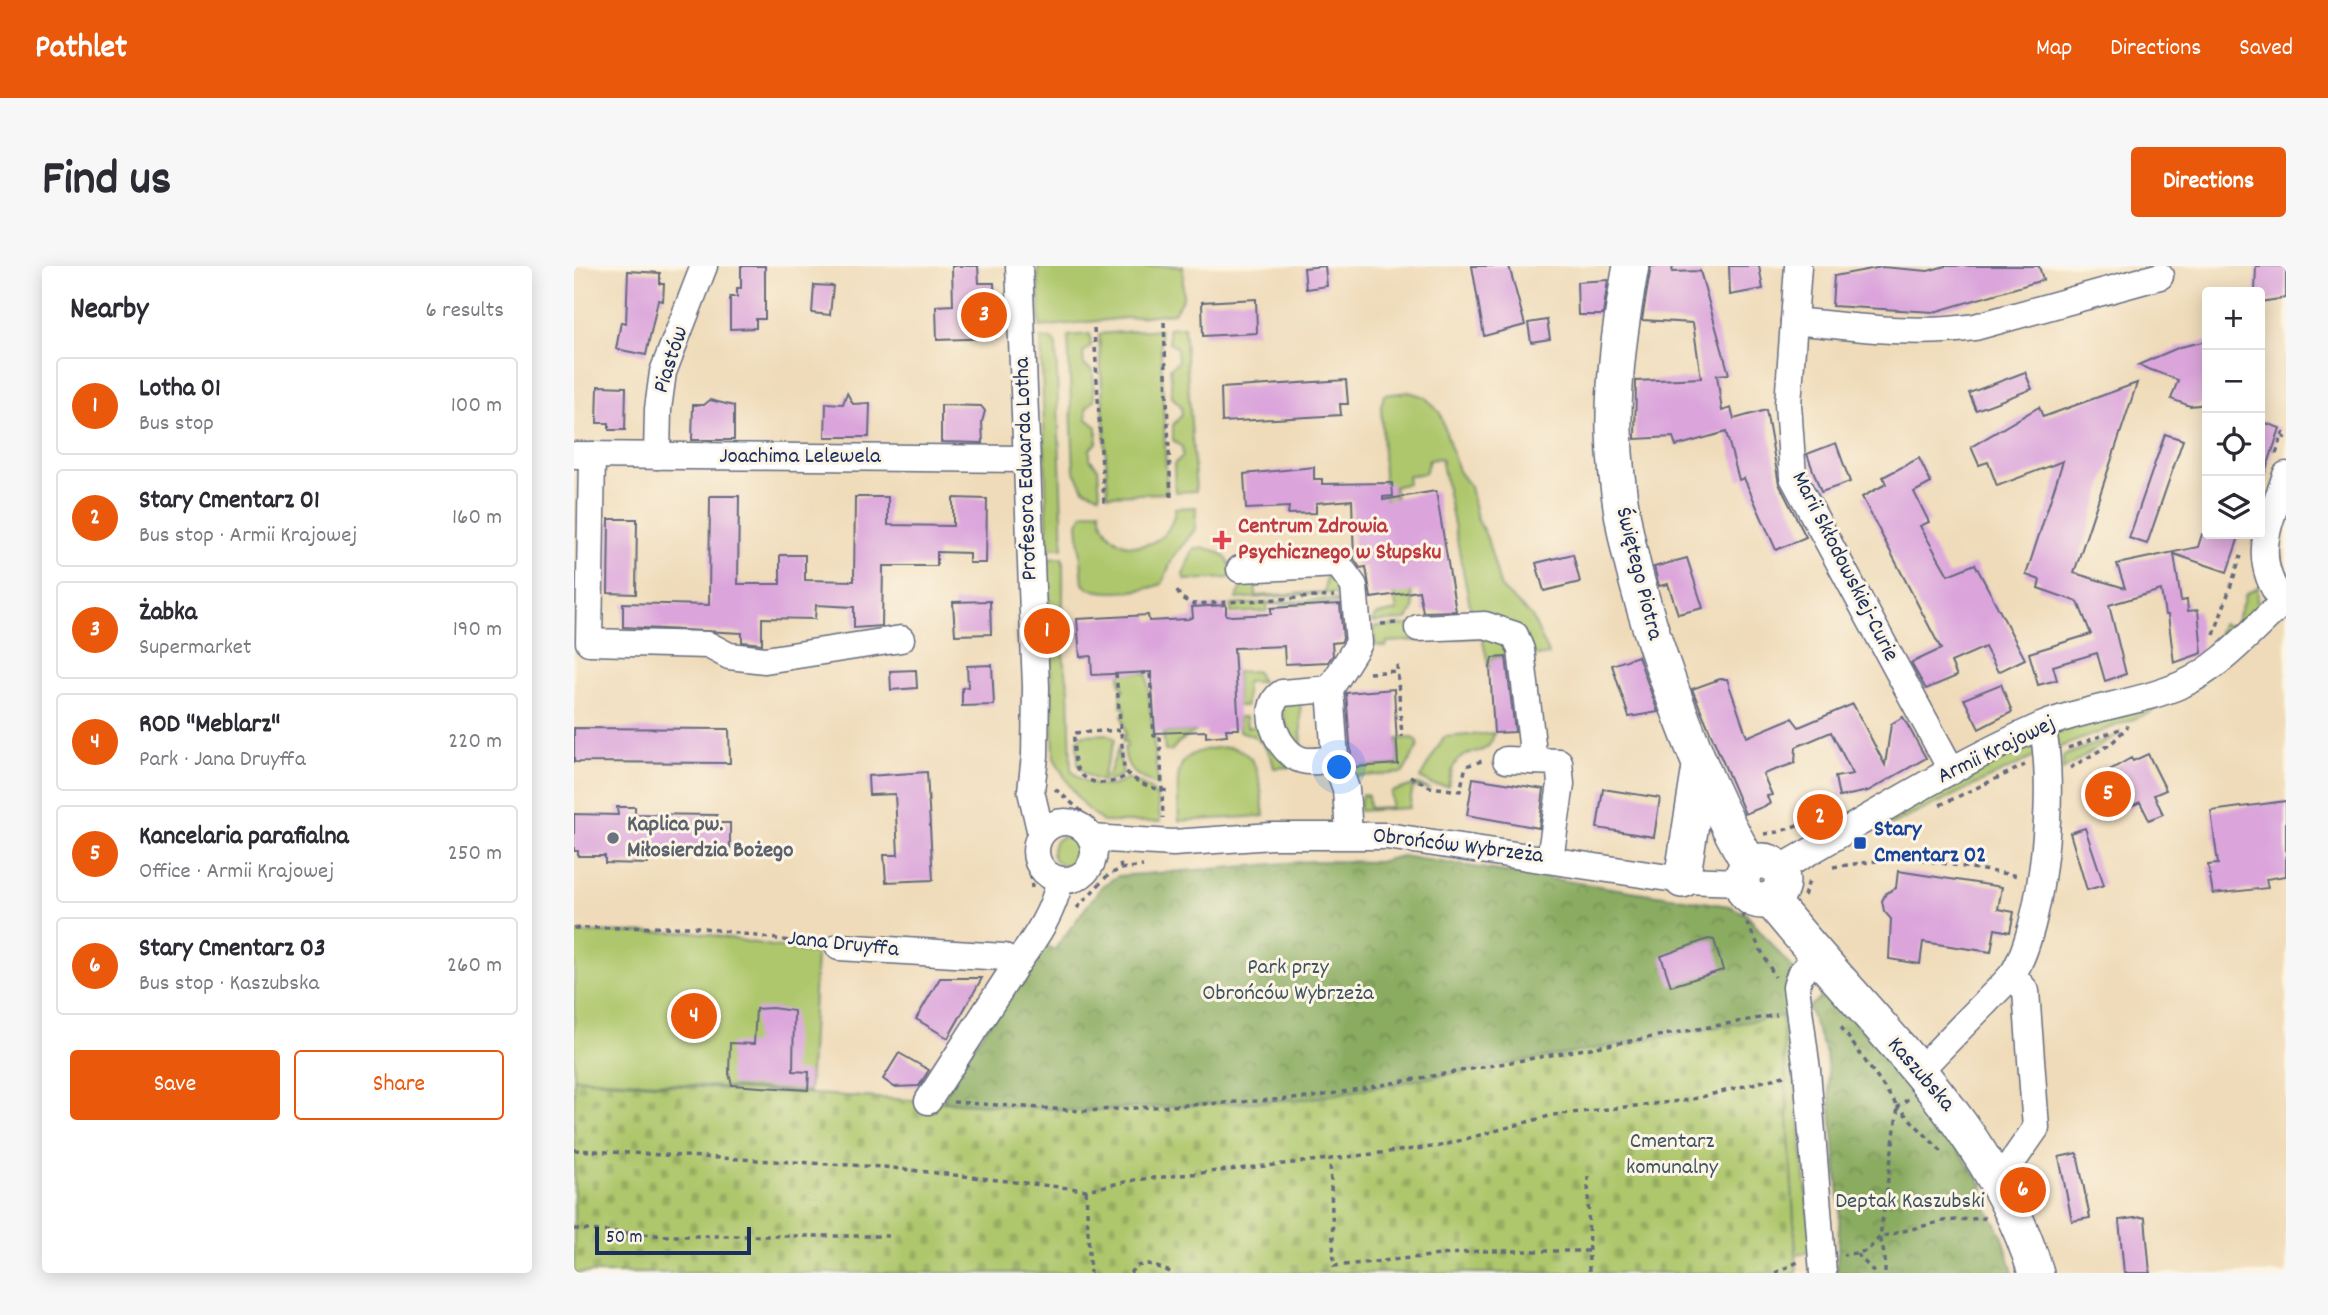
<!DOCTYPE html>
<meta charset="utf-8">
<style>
:root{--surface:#fff;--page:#f7f7f7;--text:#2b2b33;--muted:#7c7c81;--line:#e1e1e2;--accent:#ea580c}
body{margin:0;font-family:Dekko,sans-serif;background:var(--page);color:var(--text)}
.controls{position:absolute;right:21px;top:21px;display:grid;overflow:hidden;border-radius:7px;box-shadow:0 4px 18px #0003}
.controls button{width:63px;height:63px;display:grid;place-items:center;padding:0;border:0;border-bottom:2px solid var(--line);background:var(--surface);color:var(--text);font:35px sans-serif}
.scale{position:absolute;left:21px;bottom:18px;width:156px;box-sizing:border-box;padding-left:7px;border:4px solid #1b2f5e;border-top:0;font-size:19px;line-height:24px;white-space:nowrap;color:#1b2f5e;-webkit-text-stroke:5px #fcf5e5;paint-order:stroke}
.you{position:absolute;left:766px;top:502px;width:24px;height:24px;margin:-18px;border:5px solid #fff;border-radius:50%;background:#1a73e8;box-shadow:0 0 0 10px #1a73e833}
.badge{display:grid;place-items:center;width:46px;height:46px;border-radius:50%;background:var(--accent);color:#fff;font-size:23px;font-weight:700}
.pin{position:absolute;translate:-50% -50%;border:4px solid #fff;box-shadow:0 2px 7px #0006}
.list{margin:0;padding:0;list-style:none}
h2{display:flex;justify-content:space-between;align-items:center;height:91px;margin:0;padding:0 28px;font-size:30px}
h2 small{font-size:23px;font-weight:400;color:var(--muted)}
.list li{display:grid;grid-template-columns:46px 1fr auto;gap:21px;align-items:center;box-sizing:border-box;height:98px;margin:0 14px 14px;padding:0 14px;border:2px solid var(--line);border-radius:7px}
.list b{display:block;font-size:26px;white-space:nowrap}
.list p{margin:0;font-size:23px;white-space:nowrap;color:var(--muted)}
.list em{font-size:23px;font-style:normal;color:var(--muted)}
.actions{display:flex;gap:14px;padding:21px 28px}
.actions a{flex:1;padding:16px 0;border:2px solid var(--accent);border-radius:7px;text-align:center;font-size:24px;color:var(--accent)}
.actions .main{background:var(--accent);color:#fff}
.icon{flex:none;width:38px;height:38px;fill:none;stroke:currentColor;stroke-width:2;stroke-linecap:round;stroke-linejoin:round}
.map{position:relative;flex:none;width:1712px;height:1007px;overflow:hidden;border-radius:7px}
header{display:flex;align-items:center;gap:42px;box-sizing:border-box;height:98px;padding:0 35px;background:var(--accent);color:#fff}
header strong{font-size:33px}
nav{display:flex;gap:38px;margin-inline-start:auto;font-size:24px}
.intro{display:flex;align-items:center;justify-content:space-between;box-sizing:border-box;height:168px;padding:0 42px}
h1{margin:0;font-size:49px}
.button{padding:18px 32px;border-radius:7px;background:var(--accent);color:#fff;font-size:24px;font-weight:700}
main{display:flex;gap:42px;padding:0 42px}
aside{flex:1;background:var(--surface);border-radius:7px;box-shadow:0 4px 18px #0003}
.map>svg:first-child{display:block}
.green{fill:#aec76c;stroke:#647b65;stroke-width:2}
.forest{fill:url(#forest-crowns);stroke:#526e5f;stroke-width:2}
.cemetery{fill:url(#cemetery-stones);stroke:#647b65;stroke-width:2}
.building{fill:#dba5dc}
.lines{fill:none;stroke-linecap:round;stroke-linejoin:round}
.minor-casing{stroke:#656b7e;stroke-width:29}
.major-casing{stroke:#656b7e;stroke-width:38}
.path{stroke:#656b7e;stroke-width:3.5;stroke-dasharray:5 5;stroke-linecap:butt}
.minor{stroke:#fff;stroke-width:26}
.major{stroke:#fff;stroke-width:35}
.health-dot{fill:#e0444e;stroke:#fcf5e5;stroke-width:2.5}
.worship-dot{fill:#6b7280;stroke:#fcf5e5;stroke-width:2.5}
.transit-dot{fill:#1a4fb4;stroke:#fcf5e5;stroke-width:2.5}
.labels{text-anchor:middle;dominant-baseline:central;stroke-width:6;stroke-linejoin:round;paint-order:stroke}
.street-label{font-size:23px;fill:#1b2f5e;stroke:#fcf5e5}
.health-label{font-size:23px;font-weight:bold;fill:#be3a42;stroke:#fcf5e5;text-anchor:start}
.worship-label{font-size:23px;font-weight:bold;fill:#5b616d;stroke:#fcf5e5;text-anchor:start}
.transit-label{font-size:23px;font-weight:bold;fill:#164399;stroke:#fcf5e5;text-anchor:start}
.park-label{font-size:23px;fill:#405562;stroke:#fcf5e5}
</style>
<header>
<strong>Pathlet</strong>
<nav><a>Map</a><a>Directions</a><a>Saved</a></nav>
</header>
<div class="intro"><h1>Find us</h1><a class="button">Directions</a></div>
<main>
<aside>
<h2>Nearby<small>6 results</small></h2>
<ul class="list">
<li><span class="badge">1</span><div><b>Lotha 01</b><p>Bus stop</p></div><em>100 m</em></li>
<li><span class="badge">2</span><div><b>Stary Cmentarz 01</b><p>Bus stop · Armii Krajowej</p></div><em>160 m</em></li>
<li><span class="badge">3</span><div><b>Żabka</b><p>Supermarket</p></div><em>190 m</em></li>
<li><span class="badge">4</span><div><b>ROD &quot;Meblarz&quot;</b><p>Park · Jana Druyffa</p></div><em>220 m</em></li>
<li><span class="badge">5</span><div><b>Kancelaria parafialna</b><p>Office · Armii Krajowej</p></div><em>250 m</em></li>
<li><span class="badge">6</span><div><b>Stary Cmentarz 03</b><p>Bus stop · Kaszubska</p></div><em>260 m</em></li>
</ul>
<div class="actions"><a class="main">Save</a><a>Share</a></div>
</aside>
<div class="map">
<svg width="1712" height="1007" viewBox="0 0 1712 1007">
<defs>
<pattern id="forest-crowns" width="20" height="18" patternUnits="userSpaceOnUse" patternTransform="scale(1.75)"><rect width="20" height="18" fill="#8aac60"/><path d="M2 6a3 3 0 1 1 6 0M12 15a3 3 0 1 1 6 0" fill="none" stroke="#708c52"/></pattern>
<pattern id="cemetery-stones" width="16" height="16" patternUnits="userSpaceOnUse" patternTransform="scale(1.75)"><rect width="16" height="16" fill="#aec76c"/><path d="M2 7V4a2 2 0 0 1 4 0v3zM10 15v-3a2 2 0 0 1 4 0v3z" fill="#95ab60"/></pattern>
</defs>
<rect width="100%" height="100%" fill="#fcf5e5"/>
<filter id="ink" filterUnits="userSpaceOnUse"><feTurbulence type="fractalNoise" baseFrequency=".0143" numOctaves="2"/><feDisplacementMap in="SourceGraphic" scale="14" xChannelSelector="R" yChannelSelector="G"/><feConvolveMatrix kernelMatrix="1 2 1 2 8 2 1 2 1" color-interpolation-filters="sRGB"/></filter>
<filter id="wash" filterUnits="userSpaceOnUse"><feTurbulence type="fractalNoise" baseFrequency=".00686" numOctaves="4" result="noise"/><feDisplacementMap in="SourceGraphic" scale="28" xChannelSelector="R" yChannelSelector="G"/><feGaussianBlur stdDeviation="1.57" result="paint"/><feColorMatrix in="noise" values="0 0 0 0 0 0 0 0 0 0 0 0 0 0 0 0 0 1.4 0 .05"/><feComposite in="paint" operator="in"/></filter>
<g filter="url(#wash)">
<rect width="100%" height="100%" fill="#efdbb9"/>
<g class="green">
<path d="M609,0V32L600,47L466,61L464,1Z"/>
<path d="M610,61L622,225L601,226L600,198L609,190L608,181L599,174V159L608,149L607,140L598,131L596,102L604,96L603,82L595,76L594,62Z"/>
<path d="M586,63L593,227L534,229L525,68Z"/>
<path d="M516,68L517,80L509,87L510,99L519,105L520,134L512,143L513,153L523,161V177L516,183V193L524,202L526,229L510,223L500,204L494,70Z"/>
<path d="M467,72L479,74L482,80L489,282H474Z"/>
<path d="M835,126L851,131L866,147L884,205L896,221L903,252L913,272L927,322L958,351L975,389L957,390L897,345L867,192L855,194L851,207L833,210L834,217L820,221L840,343L832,354L798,356L803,349L823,345L814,301L807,140L810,129Z"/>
<path d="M622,241L621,264L599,291L588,318C570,325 524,332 509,318L504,257L509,248L526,244C531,294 598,290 601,242Z"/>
<path d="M630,282C646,284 657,292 658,308L655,312L611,314L609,309L619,284Z"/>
<path d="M489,292V389L495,423L497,503C508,520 538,526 553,512C581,525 584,523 586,556H529L510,540L494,517L480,492L476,376L482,375V356L476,355L474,293Z"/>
<path d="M752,310L766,317L771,332L759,327L662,333L669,319L681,315L682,330L751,326Z"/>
<path d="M1684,321L1683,344L1638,388L1648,358L1660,361L1672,328Z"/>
<path d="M759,333L768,337L693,338V345L657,347V339Z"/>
<path d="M835,359L926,369L938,390L918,392V402H915L908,371L813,376L812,381L801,379L800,361Z"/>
<path d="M682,405L688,416H672V440H663L662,406Z"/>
<path d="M566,406L573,408L584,520C563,510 552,506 550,482L553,481L552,475L549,476V470L552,469L548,448H551V442L547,441V425L550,424L549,420L546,419V407Z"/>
<path d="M726,433L728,488L722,483L707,444L709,439Z"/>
<path d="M1584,437V442L1575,447L1481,483L1478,468Z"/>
<path d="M664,451H672L673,461H695L717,501L700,502C697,482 684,469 665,465Z"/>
<path d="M622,465L604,477L597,485H591L589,467Z"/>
<path d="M920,467C914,501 881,469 874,520L857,518L846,512L870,471Z"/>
<path d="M533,468L541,473L528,511L535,508L544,483L549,507C535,522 515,514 504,499L503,475L508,469Z"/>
<path d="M1542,470L1489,504V490Z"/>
<path d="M838,472L844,475V480L829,507L774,511L770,493L776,492L777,501L824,498L823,473Z"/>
<path d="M1459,474L1466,488L1311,562L1307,555Z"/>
<path d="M655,481C689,487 686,522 690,550L605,555C603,504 596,484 655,481Z"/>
<path d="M842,518L856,523L839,521L835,542L785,545L788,528L794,530L795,542L817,541V526Z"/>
<circle cx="492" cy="585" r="14"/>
<path d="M120,666L242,688L235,826L0,812V667Z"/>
<path d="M1214,749L1239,986L1222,988L1208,750Z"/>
</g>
<g class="forest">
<path d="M827,590L1155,640L1172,648L1223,708V748L735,833L509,845L369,835L385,800L472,679L480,684L528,620L544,610L739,595L804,596Z"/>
<path d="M1254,726L1324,803L1410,920V937L1428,969L1439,1007H1263L1266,941L1252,788L1234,741Z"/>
</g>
<path class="cemetery" d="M1208,750L1223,1007H0V813L509,845L735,833Z"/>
<g id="blocks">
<g class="building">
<path d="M167,0H191V53H182V62L156,63V31H163V22H167Z"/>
<path d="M378,0H404L405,17H420L422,72L363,74L362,40L379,39Z"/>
<path d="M751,0L753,20L732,23L730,2Z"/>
<path d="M898,0H935L951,59L910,70Z"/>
<path d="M1077,0H1099L1098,6L1126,5L1155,108L1143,109L1148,145L1157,142L1160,153L1192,144L1205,218L1232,271L1202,284L1170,212L1165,214L1152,166L1102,180L1099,171L1061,173L1062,115L1127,112L1119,57L1068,54Z"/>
<path d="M1155,0H1185L1189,23L1156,29Z"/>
<path d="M1371,0H1465L1469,14L1360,46L1258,40L1260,10L1308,1L1354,5Z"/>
<path d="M1682,0H1712V32L1686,36V26H1681Z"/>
<path d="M54,5L86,7V18H90L89,35L84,34L72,89L42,83L47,56L52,57Z"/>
<path d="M1034,14L1029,49H1004L1003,16Z"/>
<path d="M240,19L259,20L256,49L238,47Z"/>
<path d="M682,33L683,67L629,70L628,36Z"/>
<path d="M973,54L976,73L957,76L954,57Z"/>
<path d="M1633,75V138L1616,140L1597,133L1604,114L1564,99L1606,81Z"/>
<path d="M1451,106L1458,123L1402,144L1395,127Z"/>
<path d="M772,114L774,138H766L767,149L648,156L647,122Z"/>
<path d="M1563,117L1500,307L1551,322L1543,298L1624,281L1628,268H1666L1653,306L1600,288L1607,335L1613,334L1614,345L1624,344L1628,387L1600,397L1594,349H1591L1587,324L1535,339L1552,408L1531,415L1523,387L1479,400L1483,414L1464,419L1455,387L1517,368L1504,336L1464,322L1466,314L1452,309L1489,195L1423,220L1414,196L1405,199L1397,181L1465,141L1469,151Z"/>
<path d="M24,120L52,121L51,164H35V157H23Z"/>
<path d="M273,127L279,138L296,137L295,171H251L252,137L269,138Z"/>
<path d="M136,134L160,140V174H118L119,139H130Z"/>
<path d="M367,139L407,140L411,145L408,156L409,177L367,176Z"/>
<path d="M1686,155L1706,162L1689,213L1686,212Z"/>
<path d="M1591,168L1609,174L1573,278L1555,272Z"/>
<path d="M1262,177L1276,216L1247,226L1233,188Z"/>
<path d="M1345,192L1357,217L1340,226L1355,256L1346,260L1374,309L1401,298L1451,393L1424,406L1411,381L1377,396L1383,410L1352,423L1337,397L1367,383L1288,231L1312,218L1309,211Z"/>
<path d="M740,201V213H748V218L818,217L819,230L809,231V234L862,225L882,345L849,346L845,325L797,332L792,301L786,302L780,293L778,234L742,237V247L714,248L715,241L672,243L670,208Z"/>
<path d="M136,230H165L164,318H206V289H231V314L280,315L281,231H314V259L379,260V232L413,233L412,297H395V287L363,286V300H309L308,360L280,362V341L242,339L241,353L188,352V378L168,376V367L49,361V337L135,339Z"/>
<path d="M35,253H63L62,328L34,327Z"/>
<path d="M999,288L1006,316L970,325L962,297Z"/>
<path d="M1113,292L1129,342L1104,348L1094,318L1085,320L1080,301Z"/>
<path d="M416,335L417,368L381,369L379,336Z"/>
<path d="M766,338L769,373L767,376L758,377L759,389L754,396L711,398L710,380L660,382L665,463H652L653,469L632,471V465L581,467L577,406L518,409L517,390L506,391L503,353L574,349L575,355L614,353L619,351L618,341L652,339V349L658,350L697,348V342Z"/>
<path d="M1064,390L1084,446L1055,451L1038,399Z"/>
<path d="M932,391L941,466L920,467L916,402L918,392Z"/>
<path d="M418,399L420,439L388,440V422L394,421L393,400Z"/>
<path d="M342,404L343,422L317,424L316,405Z"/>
<path d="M1146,413H1153L1173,471L1218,452L1225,461L1279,438L1311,499L1317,458L1329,451L1352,492L1294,525L1265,531L1261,511L1279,508L1257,466L1222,481L1221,497L1189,508L1198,529L1193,530L1196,538L1171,548L1118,423Z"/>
<path d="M1427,418L1438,446L1405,463L1390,433Z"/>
<path d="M820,423L824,498L781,501L777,489L772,427Z"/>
<path d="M0,462L155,463L156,497L0,496Z"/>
<path d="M1574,488L1592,524L1580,529L1589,548L1575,554L1566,536L1530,553L1513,517L1557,492L1559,495Z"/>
<path d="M353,506L359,614L312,616L310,589H324L321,528L295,529L294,510Z"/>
<path d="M899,512L970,523L965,562L893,549Z"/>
<path d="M1029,523L1086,532L1080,571L1023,562Z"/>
<path d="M1712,535V610L1692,613L1694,622L1639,628L1634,599L1644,598L1637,545Z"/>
<path d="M43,541H61V548L143,549V557H156V582H143V590H74V598L31,597V590H4V585H0V548L44,549Z"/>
<path d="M1511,562L1530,619L1513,624L1496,567Z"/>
<path d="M1324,605L1428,621L1424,643L1440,646L1436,666L1421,663L1417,686L1349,676L1346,698L1315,693L1317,653L1310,645L1308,635L1312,627L1322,622Z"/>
<path d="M1134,673L1140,674L1149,704L1097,720L1087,690Z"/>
<path d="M366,712H408L374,772L342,753Z"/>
<path d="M198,742L220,745L219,805L235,806L234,824L158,819L155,808L156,777L180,778L182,743Z"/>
<path d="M325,787L355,804L345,820L320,821L309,813Z"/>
<path d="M1503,887L1516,952L1498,955L1485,891Z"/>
<path d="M1568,951L1571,952L1576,1007H1550L1545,954Z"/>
</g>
</g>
</g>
<g filter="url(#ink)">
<use href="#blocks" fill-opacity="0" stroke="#656b7e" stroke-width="2"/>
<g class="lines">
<defs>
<g id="minor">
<path d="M445,0L462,421L461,490L457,525L467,568"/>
<path d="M1224,0L1214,138L1219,211L1378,505"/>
<path d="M1220,55C1281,61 1341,70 1401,61L1586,10"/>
<path d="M2,189L452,193"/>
<path d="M18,189L15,376L134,379L155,390L191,394L327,373"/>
<path d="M83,190L84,143L89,106L130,0"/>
<path d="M666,303L764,298L780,320L785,377L756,423L761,492L772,523L775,568"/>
<path d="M1709,336C1675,291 1696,257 1712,209"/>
<path d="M844,362L911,359L941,369L947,384L960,495"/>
<path d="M756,423L708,427C684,442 705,488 728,494C739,497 751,494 761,492"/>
<path d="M932,494L985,496L987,518L976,593"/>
<circle cx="491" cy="585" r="29"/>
<path d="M517,572L599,577L698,570H813L1108,614L1168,616"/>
<path d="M1205,603C1291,555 1376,500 1467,460C1512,441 1564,438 1609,418C1650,399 1678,363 1712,334"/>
<path d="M265,681L430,691L444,696C463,670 479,646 486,614"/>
<path d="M1243,691L1226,708L1222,721L1233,804L1249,1007"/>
<path d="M1344,806C1366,783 1388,760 1411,737C1420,727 1432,717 1440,706C1470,656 1482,517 1468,460"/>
<path d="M354,835L444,696"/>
<path d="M1425,915L1462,862L1452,725L1438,709"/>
</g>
<g id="major">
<path d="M1057,0C1047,55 1039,109 1040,164C1042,258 1069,346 1101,434C1123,493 1143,543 1176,599"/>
<circle cx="1188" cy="615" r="20"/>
<path d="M1108,614L1126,501"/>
<path d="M1196,633C1291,753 1417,857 1462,1007"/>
</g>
</defs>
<use href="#minor" class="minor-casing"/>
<use href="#major" class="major-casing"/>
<g class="path">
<path d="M590,56L597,234"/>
<path d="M520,62L530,237"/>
<path d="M1708,170L1712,161"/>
<path d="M1702,188L1708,170L1712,172"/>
<path d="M603,325L607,332L619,338L760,330"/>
<path d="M807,358L824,357"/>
<path d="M1640,369L1667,290"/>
<path d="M823,399L828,471"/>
<path d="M542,407L550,502C557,516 581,524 596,525"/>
<path d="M567,407H576L580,470L586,469L589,552"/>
<path d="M795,407L823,405"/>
<path d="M546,464L500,467C500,476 499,491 502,500C510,521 539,521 554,508"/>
<path d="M1494,482L1546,463"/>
<path d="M1496,502L1537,478L1554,460"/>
<path d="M836,510L856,521L886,525L892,500L908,495"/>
<path d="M481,523L512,549"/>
<path d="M1366,539L1451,499"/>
<path d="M1190,568L1204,566L1245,551"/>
<path d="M455,588L458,622"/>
<path d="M1259,601L1331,591L1445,610"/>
<path d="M547,603L569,600"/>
<path d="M1230,630L1235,615"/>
<path d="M1163,639L1201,711"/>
<path d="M503,642L534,609L547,603L546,596"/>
<path d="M0,662L124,661L242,679"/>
<path d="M1267,761L1324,841L1306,971L1293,985L1269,989"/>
<path d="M1334,833L1324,841L1369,887"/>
<path d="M379,836L509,845L734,832L1203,749"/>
<path d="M0,884L310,901L512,924L561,914L756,893"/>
<path d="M1014,910L1015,1007"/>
<path d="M512,924L516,1007"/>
<path d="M0,963L94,970H316"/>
<path d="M1014,985H905L760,1000L756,893L866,880L979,849L1115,834L1210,810"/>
<path d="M1283,988L1301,1007"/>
<path d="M556,1007L562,1000L575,998L599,1007"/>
<path d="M1201,1007L1224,996"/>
<path d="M1311,1007V992L1306,971L1369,955L1411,952"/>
</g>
<use href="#minor" class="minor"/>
<use href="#major" class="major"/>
</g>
</g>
<path class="health-dot" d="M644.5 263.5h7v7h7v7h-7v7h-7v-7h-7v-7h7z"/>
<circle class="worship-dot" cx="39" cy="572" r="7"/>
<rect class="transit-dot" x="1279" y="570" width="14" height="14" rx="3.5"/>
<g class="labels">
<g class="street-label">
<text transform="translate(98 94) rotate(-72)">Piastów</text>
<text x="226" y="191">Joachima Lelewela</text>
<text transform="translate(453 203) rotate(-92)">Profesora Edwarda Lotha</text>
<text transform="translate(1270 301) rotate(63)">Marii Skłodowskiej-Curie</text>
<text transform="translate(1064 308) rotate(76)">Świętego Piotra</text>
<text transform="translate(1423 485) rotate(-26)">Armii Krajowej</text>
<text transform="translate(884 581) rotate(7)">Obrońców Wybrzeża</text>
<text transform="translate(269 679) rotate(6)">Jana Druyffa</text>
<text transform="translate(1346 809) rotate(49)">Kaszubska</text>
</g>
<g class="health-label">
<text x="664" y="261">Centrum Zdrowia<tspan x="664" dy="26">Psychicznego w Słupsku</tspan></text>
</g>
<g class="worship-label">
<text x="53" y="559">Kaplica pw.<tspan x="53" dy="26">Miłosierdzia Bożego</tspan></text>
</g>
<g class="transit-label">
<text x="1300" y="564">Stary<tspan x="1300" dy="26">Cmentarz 02</tspan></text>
</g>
<g class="park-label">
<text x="714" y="702">Park przy<tspan x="714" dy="26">Obrońców Wybrzeża</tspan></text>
<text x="1098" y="876">Cmentarz<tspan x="1098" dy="26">komunalny</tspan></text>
<text x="1336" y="936">Deptak Kaszubski</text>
</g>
</g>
</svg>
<div class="controls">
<button>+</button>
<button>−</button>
<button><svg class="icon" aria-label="locate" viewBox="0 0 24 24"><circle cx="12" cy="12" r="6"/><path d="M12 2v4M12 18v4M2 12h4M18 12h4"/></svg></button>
<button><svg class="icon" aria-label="layers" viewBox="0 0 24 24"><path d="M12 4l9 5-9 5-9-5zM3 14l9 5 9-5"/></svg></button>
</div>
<div class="scale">50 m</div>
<div class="you"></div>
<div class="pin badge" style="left:473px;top:365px">1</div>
<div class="pin badge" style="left:1246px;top:551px">2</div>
<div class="pin badge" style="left:410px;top:49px">3</div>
<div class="pin badge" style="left:120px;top:750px">4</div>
<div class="pin badge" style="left:1534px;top:528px">5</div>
<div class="pin badge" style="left:1449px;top:924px">6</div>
</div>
</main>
